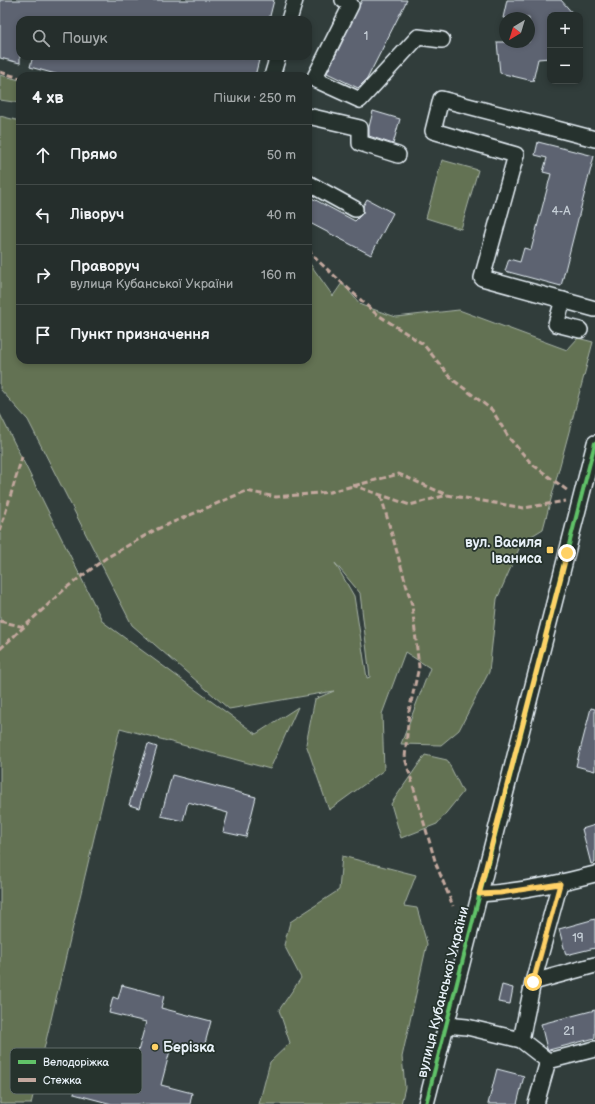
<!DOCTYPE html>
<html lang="uk">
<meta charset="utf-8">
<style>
:root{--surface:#252e2c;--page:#2d3634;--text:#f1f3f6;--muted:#a3a8a9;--line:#424a48}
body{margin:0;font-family:"Balsamiq Sans",sans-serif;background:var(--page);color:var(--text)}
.controls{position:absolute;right:12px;top:12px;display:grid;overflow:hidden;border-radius:8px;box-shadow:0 2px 6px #0003}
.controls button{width:36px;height:36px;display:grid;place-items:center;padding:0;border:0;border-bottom:1px solid var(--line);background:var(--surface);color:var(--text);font:20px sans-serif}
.compass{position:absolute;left:499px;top:12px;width:36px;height:36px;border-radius:50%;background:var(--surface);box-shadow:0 2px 6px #0003;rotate:218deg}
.stop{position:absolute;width:12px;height:12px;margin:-9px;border:3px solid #ffd166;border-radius:50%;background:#fff}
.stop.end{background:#ffd166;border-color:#fff;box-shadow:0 1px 4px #0008}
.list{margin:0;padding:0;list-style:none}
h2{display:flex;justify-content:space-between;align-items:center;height:52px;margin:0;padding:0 16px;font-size:17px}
h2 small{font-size:13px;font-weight:400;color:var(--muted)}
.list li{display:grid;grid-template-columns:26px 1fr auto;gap:12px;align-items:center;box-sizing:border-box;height:60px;padding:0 16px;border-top:1px solid var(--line)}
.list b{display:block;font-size:15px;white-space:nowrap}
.list p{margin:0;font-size:13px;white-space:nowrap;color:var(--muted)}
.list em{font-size:13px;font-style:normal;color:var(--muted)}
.icon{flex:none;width:22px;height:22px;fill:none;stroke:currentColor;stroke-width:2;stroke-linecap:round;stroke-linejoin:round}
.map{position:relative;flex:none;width:595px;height:1104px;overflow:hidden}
.search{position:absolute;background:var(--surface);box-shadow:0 2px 6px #0003;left:16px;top:16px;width:296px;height:44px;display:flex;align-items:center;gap:10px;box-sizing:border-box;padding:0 14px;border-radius:12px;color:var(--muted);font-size:15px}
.panel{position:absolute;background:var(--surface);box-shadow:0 2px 6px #0003;left:16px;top:72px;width:296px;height:292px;border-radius:12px}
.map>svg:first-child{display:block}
.green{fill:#647253;stroke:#a6b2a6;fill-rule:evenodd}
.building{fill:#5d6471;stroke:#e8f1f8}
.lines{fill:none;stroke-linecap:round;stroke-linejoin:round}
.minor-casing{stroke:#e8f1f8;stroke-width:18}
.minor{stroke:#26332d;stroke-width:15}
.quiet{stroke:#c3a89e;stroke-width:3;stroke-dasharray:6 3;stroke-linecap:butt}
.cycleway-casing{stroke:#26332d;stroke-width:6}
.cycleway{stroke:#61c268;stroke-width:4}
.route{stroke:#ffd166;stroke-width:5}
.poi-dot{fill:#ffd166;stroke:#26332d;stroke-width:1.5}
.labels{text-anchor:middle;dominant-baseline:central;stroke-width:3.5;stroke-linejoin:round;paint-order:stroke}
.number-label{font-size:12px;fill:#c5ced6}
.poi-label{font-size:14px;font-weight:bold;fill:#e8f1f8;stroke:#26332d;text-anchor:end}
.street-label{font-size:14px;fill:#e8f1f8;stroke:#26332d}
.key{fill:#26332d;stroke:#606c6a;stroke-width:1}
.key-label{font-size:11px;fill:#e8f1f8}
</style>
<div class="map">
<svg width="595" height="1104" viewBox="0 0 595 1104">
<rect width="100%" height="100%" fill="#313d3b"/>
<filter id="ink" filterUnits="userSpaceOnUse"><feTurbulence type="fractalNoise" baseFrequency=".025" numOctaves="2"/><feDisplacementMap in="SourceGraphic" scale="8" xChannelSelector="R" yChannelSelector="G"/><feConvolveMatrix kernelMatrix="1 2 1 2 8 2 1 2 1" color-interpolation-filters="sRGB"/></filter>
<g filter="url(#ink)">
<g class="green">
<path d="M0,75L20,80V103L0,100Z"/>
<path d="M0,116L20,121V360H308V261L333,296L342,283L361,305L396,317L459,310L567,350L578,338L593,342L543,529L522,542L497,599L489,672L459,730L441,745L401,744L430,668L405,652L382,714L384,770L329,810L306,744L315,699L334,691L229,709L132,625L28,420L0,389ZM335,563L360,593L370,677L367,678L354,596Z"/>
<path d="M442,160L478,170L461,229L426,218Z"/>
<path d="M0,414L103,622L256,734L298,707L270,769L120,728L31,1104H0Z"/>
<path d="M425,755L447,760L463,792L437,824L401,838L391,804Z"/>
<path d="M342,856L416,875L404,906L417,908L427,944L402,1057L405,1087L401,1104H259L270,1062L290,1043L279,1010L301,978L284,945L290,922L339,890Z"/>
</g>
<g class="building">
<path d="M0,0H274L269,20H20V63L0,58Z"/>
<path d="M362,0H407L367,79L358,88L327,73Z"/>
<path d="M507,0H561L574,15H550V58L538,59L533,81L500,73L497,42H529V18H503Z"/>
<path d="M33,56H232L243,59L244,56H260L255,76H63L30,67Z"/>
<path d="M373,111L400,119L393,144L369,136V127Z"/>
<path d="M538,142L594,156L561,286L505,271L509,259L520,262L524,248L531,250L551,174L543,172L547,158L535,155Z"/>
<path d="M308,196L355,221L363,213V206L367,199L393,213L371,255L308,222Z"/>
<path d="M591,708L595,709V771L576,766Z"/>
<path d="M148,744L157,747L139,808L129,805Z"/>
<path d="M172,775L256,797L246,837L223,832L228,813L188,802L183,821L161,816Z"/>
<path d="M595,825V863L591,864L582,829Z"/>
<path d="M595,919V948L566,955L559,929Z"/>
<path d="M122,985L164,996L161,1008L211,1021L203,1051L172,1043L161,1085L192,1093L190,1104H112L74,1094L81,1064L131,1077L146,1022L109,1013L113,997L118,999Z"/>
<path d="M502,985L513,988L510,1004L498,1002Z"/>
<path d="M595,1010V1038L549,1050L547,1049L541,1024Z"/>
<path d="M497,1069L524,1076L517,1104H488Z"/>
</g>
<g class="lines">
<defs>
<g id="minor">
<path d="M343,0L351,5L314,79L360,100L418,37L442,40"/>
<path d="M289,20L295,0"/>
<path d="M272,76L278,56"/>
<path d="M308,116L360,128V143L398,155"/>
<path d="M595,139L441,99L433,131L516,155L482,278L595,309"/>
<path d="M308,183L355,209"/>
<path d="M563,300L556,324L580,330"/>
<path d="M479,894C519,892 557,884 595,874"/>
<path d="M533,982L560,883"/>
<path d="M446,1025L467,1027L521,1040L548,1061L595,1049"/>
<path d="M521,1040L533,982L595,965"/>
<path d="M426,1104L595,443"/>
<path d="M536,1104L548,1061"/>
</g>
</defs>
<use href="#minor" class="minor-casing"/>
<use href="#minor" class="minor"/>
<g class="quiet">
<path d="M0,72L20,78"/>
<path d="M308,249L316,259L375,313L423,344L452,379L492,410L509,438L532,464L568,491"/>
<path d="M352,485L410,505L447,495"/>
<path d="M381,496L412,605L419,667L409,711L405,758L436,864L453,906"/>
<path d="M0,531L22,457"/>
<path d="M0,621L24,627"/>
<path d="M0,649L66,588L106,558L155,530L246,491L276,497L330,492L399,474L447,495L524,508L566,501"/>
</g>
<defs>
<path id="cycleway" d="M426,1104L595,443"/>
</defs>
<use href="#cycleway" class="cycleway-casing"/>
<use href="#cycleway" class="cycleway"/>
</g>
</g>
<g class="lines" filter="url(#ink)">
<path class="route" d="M533,982L560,884L500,893L479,894L567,553"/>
</g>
<g class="poi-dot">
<rect x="546" y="546" width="8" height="8" rx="2"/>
<circle cx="155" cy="1047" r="4"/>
</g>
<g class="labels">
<g class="number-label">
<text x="366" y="36">1</text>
<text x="561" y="211">4-А</text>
<text x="578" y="938">19</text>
<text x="569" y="1031">21</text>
</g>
<g class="poi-label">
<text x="542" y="542">вул. Василя<tspan x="542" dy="16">Іваниса</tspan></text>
<text x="163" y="1047" text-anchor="start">Берізка</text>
</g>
<g class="street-label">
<text transform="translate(443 992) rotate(-76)">вулиця Кубанської України</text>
</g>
</g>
<rect x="10" y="1048" width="132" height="46" rx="6" class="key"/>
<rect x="18" y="1060" width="18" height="4" fill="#61c268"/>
<rect x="18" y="1078" width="18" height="4" fill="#c3a89e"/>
<g class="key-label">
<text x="43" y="1066">Велодоріжка</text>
<text x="43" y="1084">Стежка</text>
</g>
</svg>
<div class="controls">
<button>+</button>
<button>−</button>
</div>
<svg class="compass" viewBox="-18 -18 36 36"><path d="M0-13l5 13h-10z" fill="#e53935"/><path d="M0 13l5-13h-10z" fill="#a3a8a9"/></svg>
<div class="stop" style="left:533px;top:982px"></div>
<div class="stop end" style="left:567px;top:553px"></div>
<div class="search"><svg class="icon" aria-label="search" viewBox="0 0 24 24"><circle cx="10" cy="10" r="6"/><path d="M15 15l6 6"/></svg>Пошук</div>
<section class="panel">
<h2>4 хв<small>Пішки · 250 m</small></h2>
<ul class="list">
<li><svg class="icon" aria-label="ahead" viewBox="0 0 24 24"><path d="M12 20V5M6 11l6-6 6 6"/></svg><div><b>Прямо</b></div><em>50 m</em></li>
<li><svg class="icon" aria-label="left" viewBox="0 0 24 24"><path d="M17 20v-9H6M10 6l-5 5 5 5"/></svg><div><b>Ліворуч</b></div><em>40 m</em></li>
<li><svg class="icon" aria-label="right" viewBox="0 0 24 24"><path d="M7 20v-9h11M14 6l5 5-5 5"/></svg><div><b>Праворуч</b><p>вулиця Кубанської України</p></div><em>160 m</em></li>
<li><svg class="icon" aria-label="arrive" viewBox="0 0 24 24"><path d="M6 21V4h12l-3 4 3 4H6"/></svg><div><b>Пункт призначення</b></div></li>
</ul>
</section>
</div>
